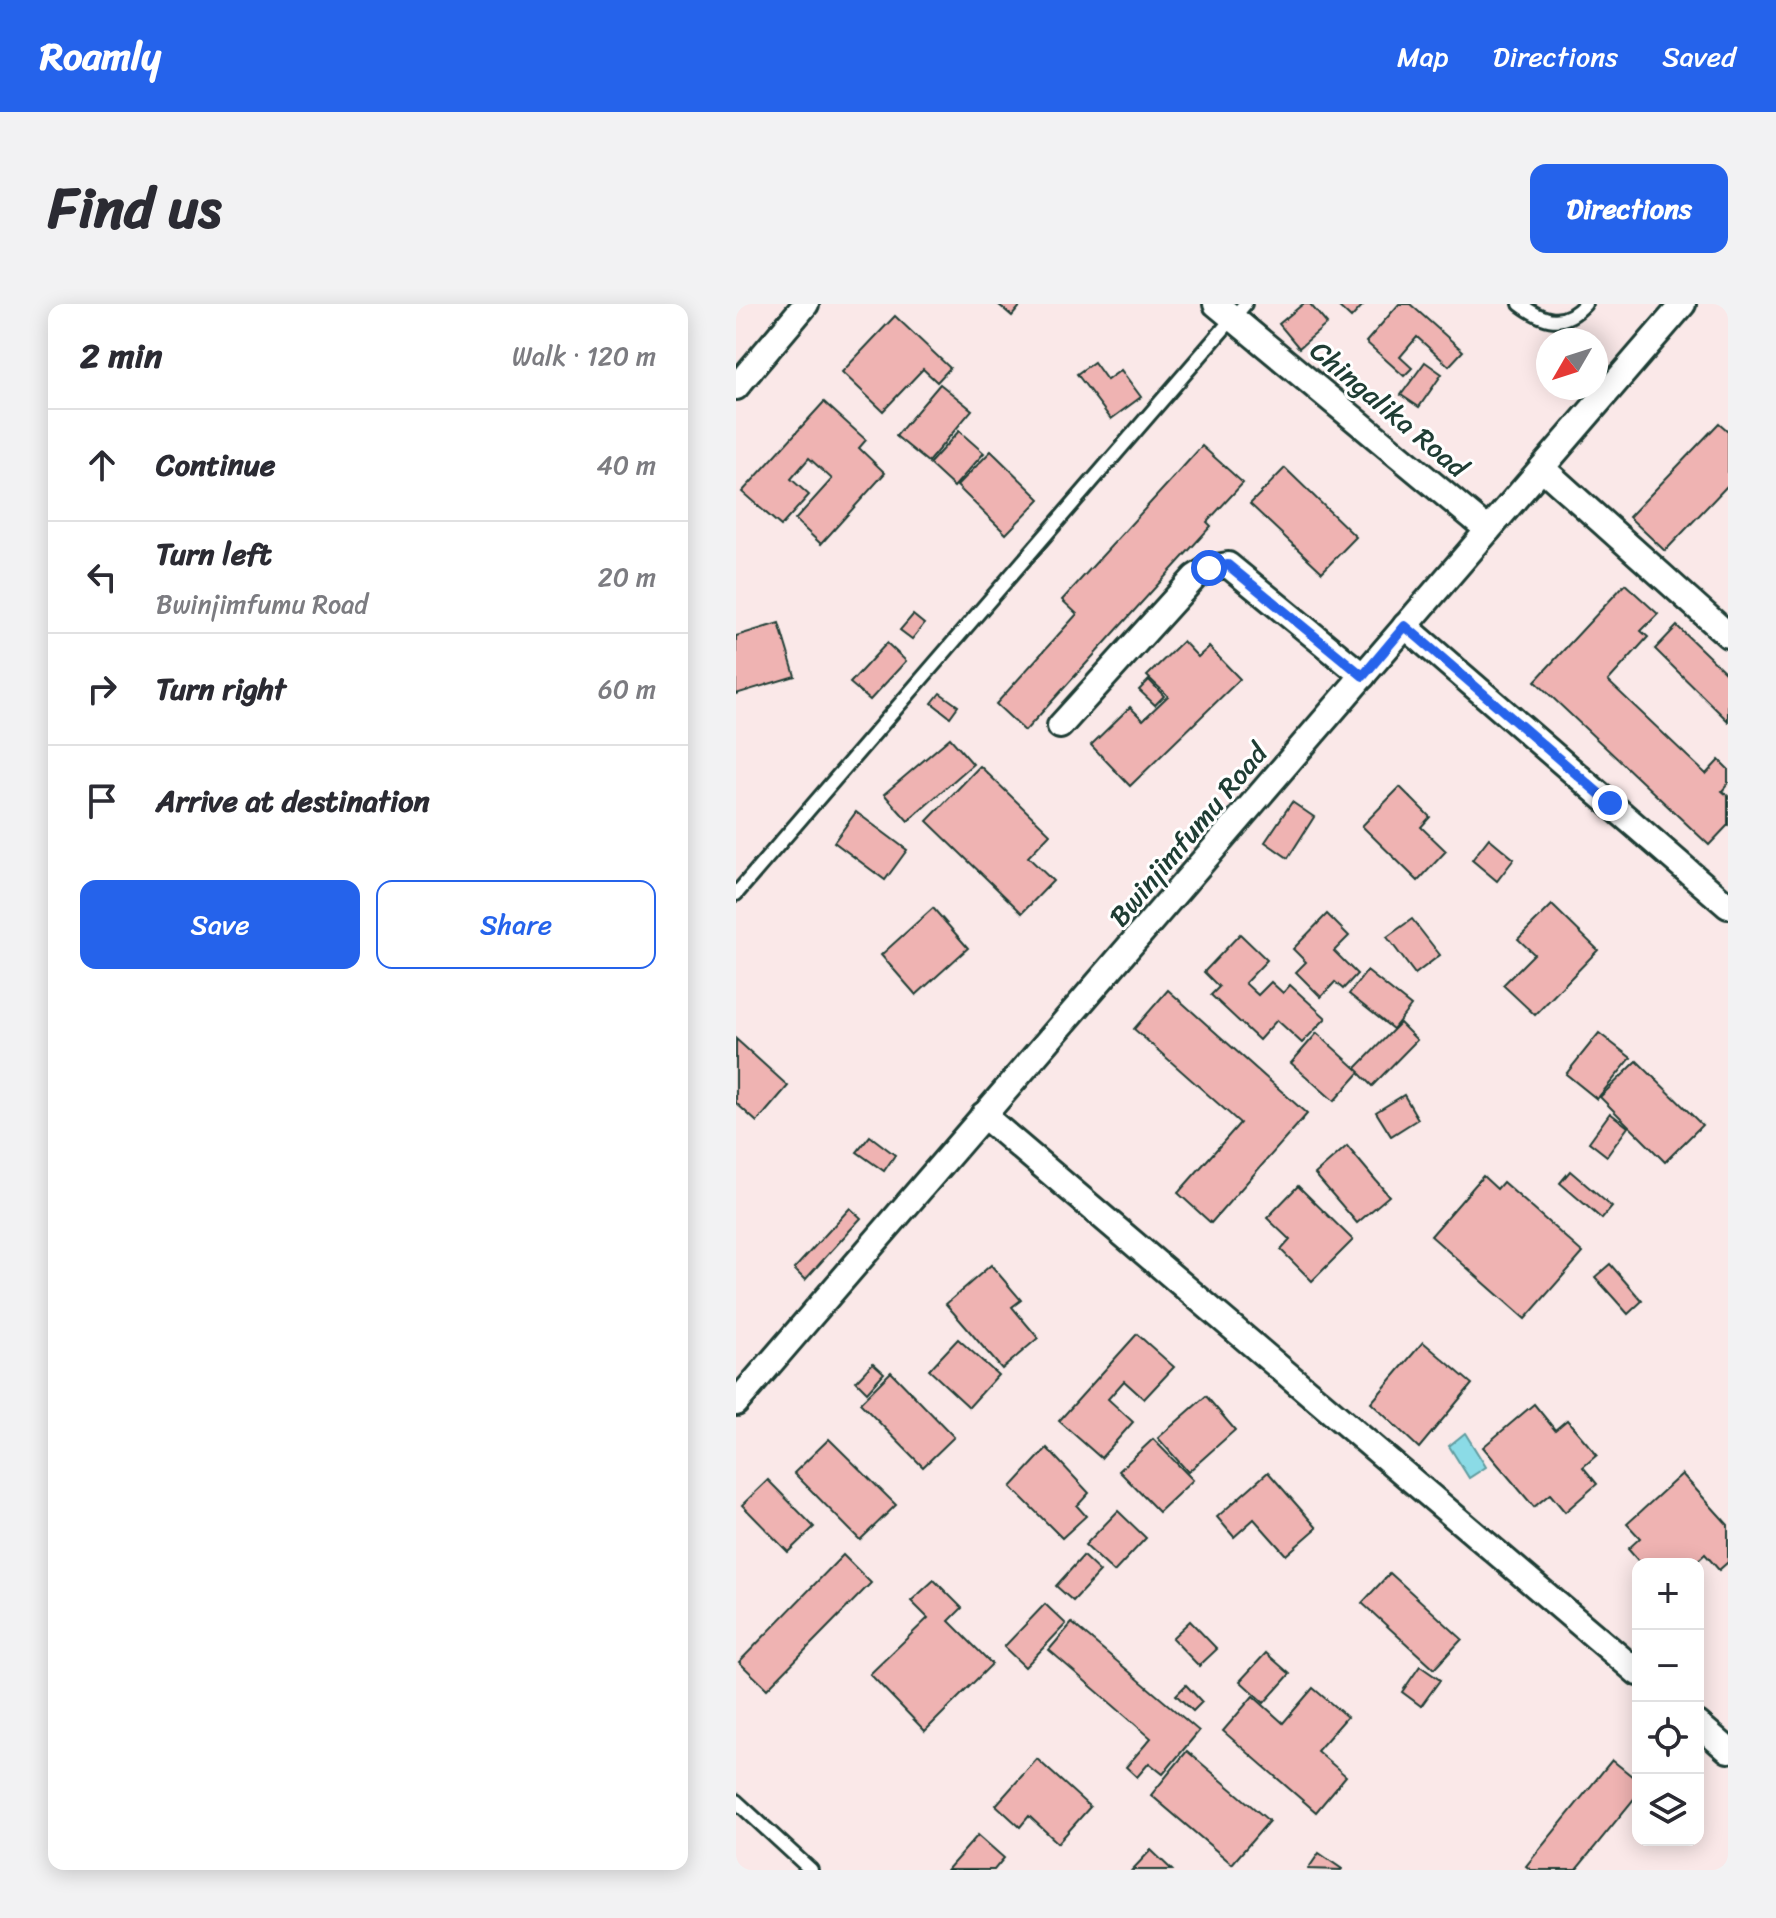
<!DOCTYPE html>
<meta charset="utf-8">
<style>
:root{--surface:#fff;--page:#f2f2f3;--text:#2b2b33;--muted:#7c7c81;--line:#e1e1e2;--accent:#2563eb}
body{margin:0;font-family:Sriracha,sans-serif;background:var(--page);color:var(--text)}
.controls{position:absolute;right:24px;bottom:24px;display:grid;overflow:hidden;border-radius:16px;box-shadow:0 4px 20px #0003}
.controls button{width:72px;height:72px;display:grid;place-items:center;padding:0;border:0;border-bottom:2px solid var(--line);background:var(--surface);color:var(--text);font:40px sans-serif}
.compass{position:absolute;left:800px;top:24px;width:72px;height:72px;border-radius:50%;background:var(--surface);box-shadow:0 4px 20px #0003;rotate:231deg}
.stop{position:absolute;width:24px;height:24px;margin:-18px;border:6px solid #2563eb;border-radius:50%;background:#fff}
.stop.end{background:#2563eb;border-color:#fff;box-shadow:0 2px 8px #0008}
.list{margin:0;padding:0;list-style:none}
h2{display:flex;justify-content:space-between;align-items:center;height:104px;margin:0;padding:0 32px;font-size:34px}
h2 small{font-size:26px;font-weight:400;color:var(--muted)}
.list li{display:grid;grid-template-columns:52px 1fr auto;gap:24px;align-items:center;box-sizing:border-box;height:112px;padding:0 32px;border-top:2px solid var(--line)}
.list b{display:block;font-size:30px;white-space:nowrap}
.list p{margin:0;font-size:26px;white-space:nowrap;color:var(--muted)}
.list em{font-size:26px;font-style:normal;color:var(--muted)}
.actions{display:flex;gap:16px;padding:24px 32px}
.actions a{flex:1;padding:18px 0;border:2px solid var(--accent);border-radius:16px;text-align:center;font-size:28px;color:var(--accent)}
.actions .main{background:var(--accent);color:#fff}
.icon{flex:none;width:44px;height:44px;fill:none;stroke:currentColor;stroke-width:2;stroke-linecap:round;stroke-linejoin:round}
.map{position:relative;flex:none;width:992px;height:1566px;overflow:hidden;border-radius:16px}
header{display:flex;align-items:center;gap:48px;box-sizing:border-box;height:112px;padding:0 40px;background:var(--accent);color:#fff}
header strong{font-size:38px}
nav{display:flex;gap:44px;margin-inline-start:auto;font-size:28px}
.intro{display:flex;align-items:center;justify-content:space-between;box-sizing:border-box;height:192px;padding:0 48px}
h1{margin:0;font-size:56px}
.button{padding:20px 36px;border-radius:16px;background:var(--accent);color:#fff;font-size:28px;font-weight:700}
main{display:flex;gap:48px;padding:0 48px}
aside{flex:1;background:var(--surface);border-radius:16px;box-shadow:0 4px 20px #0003}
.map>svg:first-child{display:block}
.water{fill:#8bdbe6;stroke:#609c9f;stroke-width:2}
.building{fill:#efb3b2;stroke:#1f3d34;stroke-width:2}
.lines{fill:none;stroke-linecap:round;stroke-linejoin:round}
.service-casing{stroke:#1f3d34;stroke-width:18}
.minor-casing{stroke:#1f3d34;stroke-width:30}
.service{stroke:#fff;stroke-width:12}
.minor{stroke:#fff;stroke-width:24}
.route{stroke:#2563eb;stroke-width:10}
.labels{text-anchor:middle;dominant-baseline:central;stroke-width:6;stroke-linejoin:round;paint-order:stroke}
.street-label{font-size:28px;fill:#1f3d34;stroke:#fff}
</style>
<header>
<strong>Roamly</strong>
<nav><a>Map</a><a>Directions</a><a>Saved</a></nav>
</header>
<div class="intro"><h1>Find us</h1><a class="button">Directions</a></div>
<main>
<aside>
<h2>2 min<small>Walk · 120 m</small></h2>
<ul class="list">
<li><svg class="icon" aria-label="ahead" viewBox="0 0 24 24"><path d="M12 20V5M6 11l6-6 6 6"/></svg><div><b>Continue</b></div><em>40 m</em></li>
<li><svg class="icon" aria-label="left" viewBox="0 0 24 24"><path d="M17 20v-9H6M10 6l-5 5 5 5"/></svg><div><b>Turn left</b><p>Bwinjimfumu Road</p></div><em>20 m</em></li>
<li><svg class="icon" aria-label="right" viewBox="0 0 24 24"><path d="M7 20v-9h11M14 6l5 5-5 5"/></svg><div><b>Turn right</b></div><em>60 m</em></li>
<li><svg class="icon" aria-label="arrive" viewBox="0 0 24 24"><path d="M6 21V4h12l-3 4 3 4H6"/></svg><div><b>Arrive at destination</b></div></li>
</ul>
<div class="actions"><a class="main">Save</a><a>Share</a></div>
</aside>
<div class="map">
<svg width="992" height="1566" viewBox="0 0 992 1566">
<rect width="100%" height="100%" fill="#fae8e8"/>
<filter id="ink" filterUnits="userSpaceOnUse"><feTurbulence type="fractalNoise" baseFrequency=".0125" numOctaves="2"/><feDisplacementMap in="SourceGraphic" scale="16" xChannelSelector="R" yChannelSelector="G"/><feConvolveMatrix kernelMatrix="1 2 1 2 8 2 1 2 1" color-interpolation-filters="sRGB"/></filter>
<g filter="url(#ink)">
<path class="water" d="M729,1129L750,1163L733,1174L713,1142Z"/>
<g class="building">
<path d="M262,0H286L276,12Z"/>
<path d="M567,0H574L591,20L563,44L543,20Z"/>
<path d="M600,0H628L615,14Z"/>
<path d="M663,0H674L727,47L713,62L681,33L664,53L676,64L668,72L630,38Z"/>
<path d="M159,12L214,64L201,78L187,65L147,107L106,68Z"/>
<path d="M358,58L371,76L385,66L405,93L375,115L341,70Z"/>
<path d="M689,58L706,70L683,103L665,91Z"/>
<path d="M204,80L236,106L192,158L160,132Z"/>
<path d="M88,98L130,136L123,144L149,169L85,240L59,216L96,175L73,154L55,175L73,191L45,222L6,188Z"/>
<path d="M983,119L992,127V181L929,247L893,213Z"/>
<path d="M223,127L248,149L218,183L193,160Z"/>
<path d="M466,142L507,179L471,218L475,222L289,427L260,400L341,310L326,296Z"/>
<path d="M255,147L304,195L270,230L221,182Z"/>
<path d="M549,164L620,233L586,268L514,200Z"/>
<path d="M889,280L922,310L905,327L912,333L872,377L970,470L983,456L992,465V480L986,487L992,492V521L973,541L799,377Z"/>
<path d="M177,311L188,320L176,335L164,326Z"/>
<path d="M43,319L59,372L0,390V332Z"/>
<path d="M941,322L992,371V417L919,345Z"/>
<path d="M447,337L462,353L473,343L504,375L394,482L355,441L394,403L407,416L432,392L411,372Z"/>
<path d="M151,339L170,357L134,396L114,379Z"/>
<path d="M413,376L428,392L419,401L403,386Z"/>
<path d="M204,389L222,402L214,413L196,399Z"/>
<path d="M214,434L237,460L172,517L148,490Z"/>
<path d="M244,462L314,530L292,553L317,577L286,609L191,517Z"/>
<path d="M664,483L694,513L685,523L710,547L682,577L626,522Z"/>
<path d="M556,498L578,513L552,554L529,538Z"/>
<path d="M120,508L171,546L149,576L98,538Z"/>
<path d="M753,534L778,555L761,577L736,556Z"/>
<path d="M816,601L862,646L799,711L767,681L798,650L782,635Z"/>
<path d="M197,604L232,644L180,691L145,651Z"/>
<path d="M591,610L613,632L598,647L621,670L607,685L599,678L585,693L560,668L570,658L557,645Z"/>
<path d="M676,615L704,651L679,670L651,633Z"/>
<path d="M504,630L531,656L509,679L522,691L535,678L547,689L554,681L590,714L566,739L541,716L523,736L475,691L483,683L468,668Z"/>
<path d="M631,667L675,702L657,725L613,690Z"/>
<path d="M432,686L571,810L475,919L442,889L504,819L398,725Z"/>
<path d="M664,719L681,736L636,782L619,765Z"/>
<path d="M581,729L624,768L598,797L555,759Z"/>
<path d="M863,729L895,754L861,795L830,770Z"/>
<path d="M0,735L52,782L21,818L0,799Z"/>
<path d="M901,757L966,821L929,858L864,793Z"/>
<path d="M668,791L682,815L655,832L640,808Z"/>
<path d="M874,809L892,823L871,852L853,838Z"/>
<path d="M134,832L159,851L148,867L121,848Z"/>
<path d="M611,842L653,892L621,919L579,870Z"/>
<path d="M834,867L876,903L866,915L824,879Z"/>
<path d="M747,872L761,885L767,878L847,949L789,1015L695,932Z"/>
<path d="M562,882L617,936L576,977L545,946L554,936L531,914Z"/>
<path d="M114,904L125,914L69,976L58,965Z"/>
<path d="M874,960L906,997L892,1010L859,973Z"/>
<path d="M255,961L285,996L276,1003L302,1034L266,1065L210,1000Z"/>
<path d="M401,1030L438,1063L408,1095L388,1077L372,1095L397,1118L365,1154L323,1117Z"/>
<path d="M222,1035L262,1071L233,1103L193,1066Z"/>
<path d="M687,1038L736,1080L683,1144L635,1099Z"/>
<path d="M137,1059L148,1069L131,1088L120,1077Z"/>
<path d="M155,1068L218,1133L187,1163L124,1099Z"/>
<path d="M470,1092L499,1126L452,1168L422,1134Z"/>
<path d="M798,1100L819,1126L831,1116L861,1151L847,1163L861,1180L829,1208L814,1190L798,1203L747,1143Z"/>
<path d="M93,1135L160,1201L124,1236L58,1169Z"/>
<path d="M417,1135L457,1176L423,1208L383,1167Z"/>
<path d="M311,1144L353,1189L341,1202L350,1212L326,1234L275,1183Z"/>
<path d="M532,1168L581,1224L550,1251L518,1215L498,1233L481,1213Z"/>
<path d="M946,1170L992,1221V1258L983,1266L969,1250L958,1260H905L892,1245L904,1234L891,1220Z"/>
<path d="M32,1176L78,1223L52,1248L6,1201Z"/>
<path d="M382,1207L410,1234L378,1268L349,1241Z"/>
<path d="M107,1251L135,1279L31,1385L3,1358Z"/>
<path d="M347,1252L364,1268L337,1297L320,1282Z"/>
<path d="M654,1269L726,1335L698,1365L626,1299Z"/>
<path d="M198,1276L226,1304L213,1317L256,1360L189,1427L134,1370L192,1314L175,1297Z"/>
<path d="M309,1300L330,1320L289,1363L268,1343Z"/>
<path d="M454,1317L481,1345L463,1362L436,1334Z"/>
<path d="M336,1319L463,1427L427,1470L413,1459L401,1473L390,1463L415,1434L313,1346Z"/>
<path d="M530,1349L554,1370L528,1399L504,1377Z"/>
<path d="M684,1362L704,1376L685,1402L666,1388Z"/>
<path d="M450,1381L466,1398L457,1407L440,1391Z"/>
<path d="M577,1384L611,1413L581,1447L610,1472L580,1508L487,1427L517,1392L547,1419Z"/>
<path d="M451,1447L533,1517L496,1560L415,1491Z"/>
<path d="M301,1455L354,1503L322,1539L293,1512L284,1523L260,1501Z"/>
<path d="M876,1456L902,1477V1490L840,1566H795L790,1562Z"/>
<path d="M242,1531L268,1554L258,1566H211Z"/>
<path d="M415,1546L436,1566H396Z"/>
<path d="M583,1549L606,1565L605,1566L572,1565Z"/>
</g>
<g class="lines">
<defs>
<g id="service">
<path d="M784,0C808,18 827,24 849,0"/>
<path d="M0,590L509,0"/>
<path d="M0,1497L75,1566"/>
</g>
<g id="minor">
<path d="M480,0L752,226"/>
<path d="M0,83L70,0"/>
<path d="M806,164L992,331"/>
<path d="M669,322L992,602"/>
<path d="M324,422L459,273L473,264L492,261L627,372"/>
<path d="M247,811L902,1369"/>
<path d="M0,1099L947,0"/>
<path d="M962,1420L992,1446"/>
</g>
</defs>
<use href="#service" class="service-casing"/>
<use href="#minor" class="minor-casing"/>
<use href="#service" class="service"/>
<use href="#minor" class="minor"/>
</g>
</g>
<g class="lines" filter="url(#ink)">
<path class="route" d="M473,264L492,261L627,372L669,322L874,499"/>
</g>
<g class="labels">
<g class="street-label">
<text transform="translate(653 105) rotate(40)">Chingalika Road</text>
<text transform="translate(452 531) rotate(-50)">Bwinjimfumu Road</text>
</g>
</g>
</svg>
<div class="controls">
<button>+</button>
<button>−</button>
<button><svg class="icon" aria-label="locate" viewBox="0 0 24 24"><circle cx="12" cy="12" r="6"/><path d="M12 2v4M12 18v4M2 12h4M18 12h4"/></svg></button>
<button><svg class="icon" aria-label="layers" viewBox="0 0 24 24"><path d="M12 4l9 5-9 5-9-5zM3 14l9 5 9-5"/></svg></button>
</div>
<svg class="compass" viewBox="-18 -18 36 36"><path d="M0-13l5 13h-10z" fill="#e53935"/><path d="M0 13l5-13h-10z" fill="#7c7c81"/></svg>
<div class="stop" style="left:473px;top:264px"></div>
<div class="stop end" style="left:874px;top:499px"></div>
</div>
</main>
